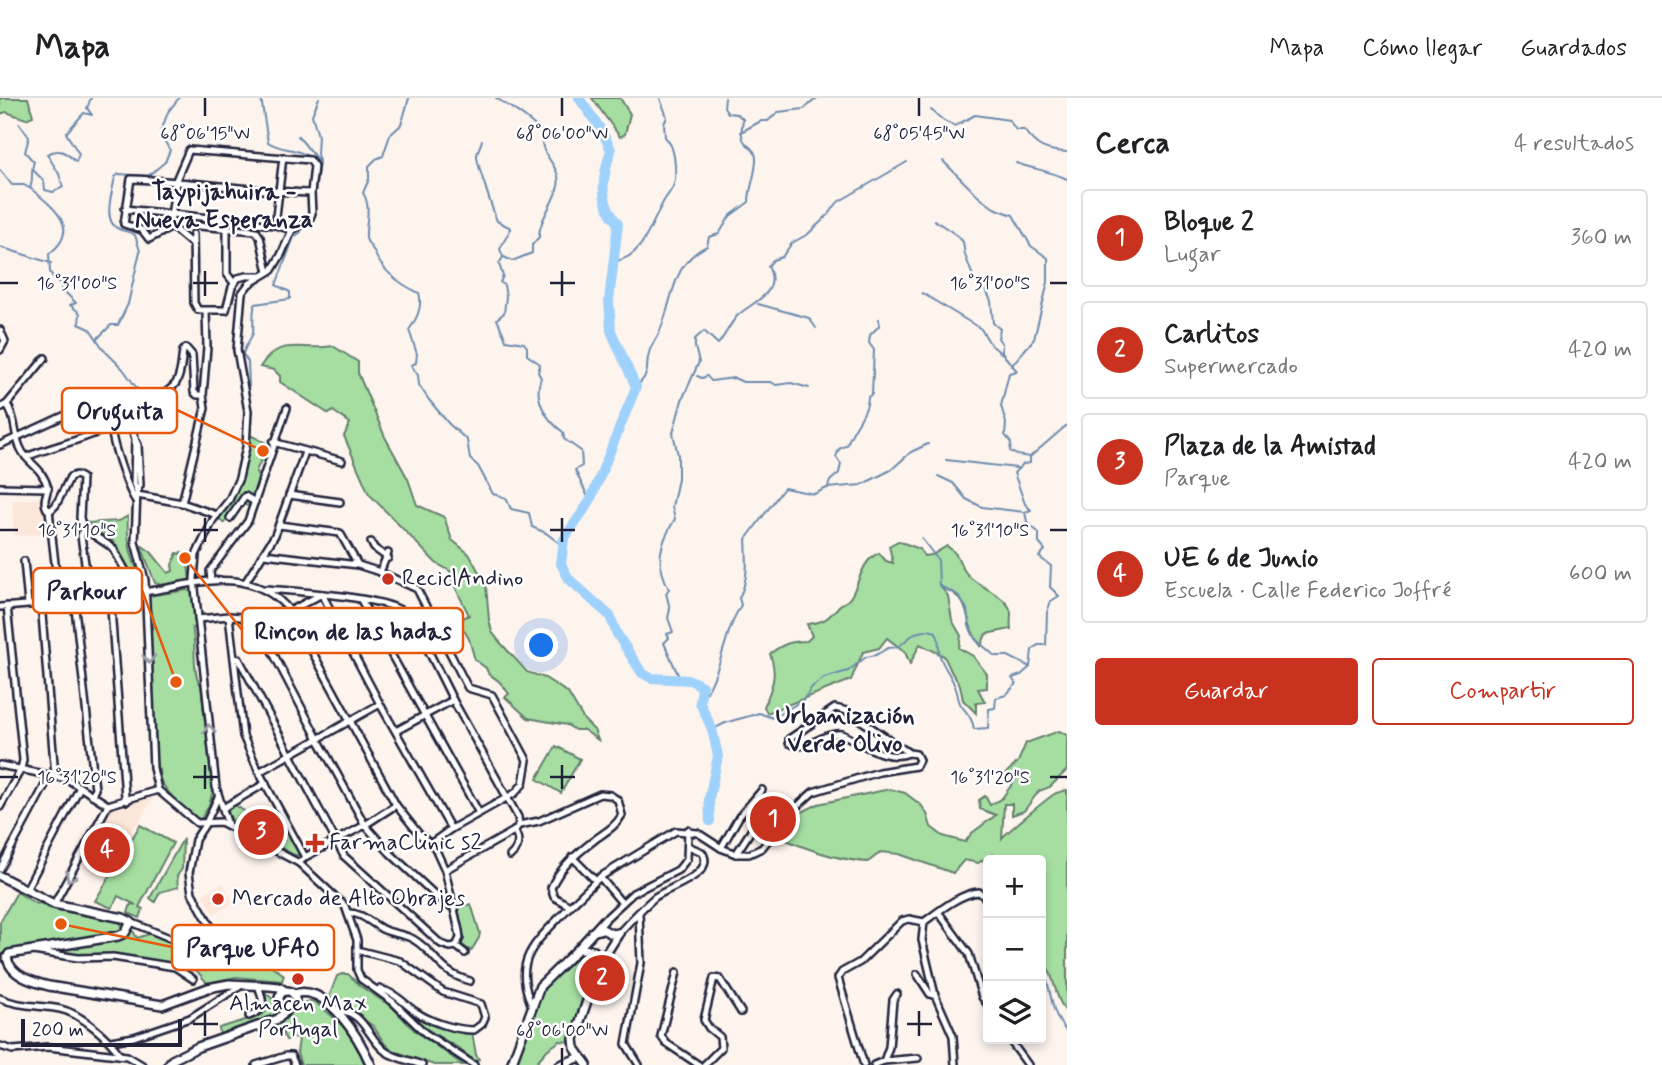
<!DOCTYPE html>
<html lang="es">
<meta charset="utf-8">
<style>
:root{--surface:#fff;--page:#f2f2f2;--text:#202124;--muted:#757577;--line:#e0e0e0;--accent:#c8321e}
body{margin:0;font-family:Mynerve,sans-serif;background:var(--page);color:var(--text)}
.controls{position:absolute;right:21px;bottom:21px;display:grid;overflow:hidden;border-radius:7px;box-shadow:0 4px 10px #0003}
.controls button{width:63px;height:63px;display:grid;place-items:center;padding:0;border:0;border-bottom:2px solid var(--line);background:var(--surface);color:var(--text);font:35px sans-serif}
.scale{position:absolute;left:21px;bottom:18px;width:161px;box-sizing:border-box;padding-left:7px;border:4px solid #22223b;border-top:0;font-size:19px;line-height:24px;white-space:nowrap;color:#22223b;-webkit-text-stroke:5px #fff;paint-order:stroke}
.you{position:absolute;left:542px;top:548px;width:24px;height:24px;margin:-18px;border:5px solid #fff;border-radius:50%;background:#1a73e8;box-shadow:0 0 0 10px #1a73e833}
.badge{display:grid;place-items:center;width:46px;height:46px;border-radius:50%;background:var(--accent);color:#fff;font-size:23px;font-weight:700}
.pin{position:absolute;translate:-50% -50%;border:4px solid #fff;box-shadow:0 2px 7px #0006}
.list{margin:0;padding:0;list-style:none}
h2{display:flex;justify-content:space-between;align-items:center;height:91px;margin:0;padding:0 28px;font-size:30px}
h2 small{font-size:23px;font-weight:400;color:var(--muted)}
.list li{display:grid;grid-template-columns:46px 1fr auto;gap:21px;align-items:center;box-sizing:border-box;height:98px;margin:0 14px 14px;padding:0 14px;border:2px solid var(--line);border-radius:7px}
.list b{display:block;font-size:26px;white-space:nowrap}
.list p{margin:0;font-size:23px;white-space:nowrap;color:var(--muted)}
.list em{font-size:23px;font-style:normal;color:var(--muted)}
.actions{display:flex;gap:14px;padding:21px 28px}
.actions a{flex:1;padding:16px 0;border:2px solid var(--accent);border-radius:7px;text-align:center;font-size:24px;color:var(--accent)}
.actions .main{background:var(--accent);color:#fff}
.icon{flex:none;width:38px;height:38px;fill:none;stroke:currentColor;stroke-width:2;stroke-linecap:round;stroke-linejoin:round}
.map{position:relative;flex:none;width:1067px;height:967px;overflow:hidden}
header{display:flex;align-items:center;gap:42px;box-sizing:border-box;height:98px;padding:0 35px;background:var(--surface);border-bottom:2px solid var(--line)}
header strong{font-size:33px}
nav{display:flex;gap:38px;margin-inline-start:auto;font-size:24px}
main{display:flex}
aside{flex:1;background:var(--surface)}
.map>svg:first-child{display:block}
.built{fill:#fde7da}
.green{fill:#a6dea2;stroke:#64806e;stroke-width:2}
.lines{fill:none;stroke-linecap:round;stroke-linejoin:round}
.stream{stroke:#6c8bae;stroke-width:2}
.river{stroke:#9ed1fb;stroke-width:10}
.minor-casing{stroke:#22223b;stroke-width:10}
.major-casing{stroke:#22223b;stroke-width:12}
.minor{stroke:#fff;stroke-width:5}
.major{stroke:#fff;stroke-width:7}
.oneway{stroke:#9c9ca7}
.ticks{fill:none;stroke:#22223b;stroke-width:2.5}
.poi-dot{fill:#c8321e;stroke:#fff;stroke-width:2.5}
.labels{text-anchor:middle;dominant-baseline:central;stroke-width:5;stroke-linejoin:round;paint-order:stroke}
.poi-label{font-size:23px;fill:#22223b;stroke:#fff;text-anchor:start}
.neighbourhood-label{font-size:24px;font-weight:bold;fill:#22223b;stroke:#fff}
.ticks-label{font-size:18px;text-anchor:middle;fill:#22223b;stroke:#fff;stroke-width:5;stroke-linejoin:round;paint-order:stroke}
.leader{fill:none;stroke:#e8590c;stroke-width:2.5}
.callout-dot{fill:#e8590c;stroke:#fff;stroke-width:2.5}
.callout{fill:#fff;stroke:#e8590c;stroke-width:2.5}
.callout-label{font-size:24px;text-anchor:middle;font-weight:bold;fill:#22223b}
</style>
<header>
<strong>Mapa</strong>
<nav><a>Mapa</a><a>Cómo llegar</a><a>Guardados</a></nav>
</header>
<main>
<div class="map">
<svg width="1067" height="967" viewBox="0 0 1067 967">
<rect width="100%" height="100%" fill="#fef4ee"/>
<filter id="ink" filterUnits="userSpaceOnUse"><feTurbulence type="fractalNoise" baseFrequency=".0143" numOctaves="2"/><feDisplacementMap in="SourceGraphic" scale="14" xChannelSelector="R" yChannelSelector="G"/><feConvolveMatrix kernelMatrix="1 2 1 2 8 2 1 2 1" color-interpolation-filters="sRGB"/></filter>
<g filter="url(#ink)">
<g class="built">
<path d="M54,399L56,435L14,438L12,402Z"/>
<path d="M148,700L152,701L138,726L135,727L108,782L82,768L111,712Z"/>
<path d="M223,785L234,805L214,816L202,796Z"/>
</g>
<g class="green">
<path d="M0,0H28L33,18L26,21L6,14L0,16Z"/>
<path d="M592,0H620L630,16L625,36L620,39Z"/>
<path d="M333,248L358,264V275L385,339L408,381L417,407L444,419L452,442L469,456L486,487L489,522L492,534L499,543L527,574L545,580L568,595L584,622L594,632L598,642L584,632H575L567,627L528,620L505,599L509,596C504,588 498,580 489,577L486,570L475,562L469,541L464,532L454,535L450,527L469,517L454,487L450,473L436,465L369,396L344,338L350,325L333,313L329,316L280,284V278L274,272L260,269C280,237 300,254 333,248Z"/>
<path d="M246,335L270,347L266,359L262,360L256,373L258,380L249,408L238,405L224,425L218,420C235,394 243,367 246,335Z"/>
<path d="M128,418C126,445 132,459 141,484L134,481L114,444L86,425L119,423Z"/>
<path d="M898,443L920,451L924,458L932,457L947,448C961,458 957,463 966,475C976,489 1009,497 1011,515C1011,520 1010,526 1011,531L986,536L981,548C961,524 976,502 941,489L948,498L952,522L961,538L959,550L973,558L987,576V590L978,591L985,604L976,605V615L963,602L960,587L952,575L944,558L920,546L910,566L905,554L887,540L879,550L863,554L851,582L767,615L764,609C772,588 778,578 770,556C782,546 791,543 807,543L812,538L807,526C826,524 828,520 840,507C843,505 847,504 849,501C859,490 860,462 879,455L886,463L893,465L889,448Z"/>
<path d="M141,447L151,454L168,475L173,473L172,467L177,455L180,456L181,454L192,458L188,467L190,482L162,487L155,485Z"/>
<path d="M188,492L193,496L196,531L192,530C197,545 191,575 201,587L213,693L209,707L201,721C187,720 162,688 160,680C159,677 159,674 159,671L155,669L150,533C156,528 154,515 148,510V498Z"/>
<path d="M1059,633L1067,637V672L1050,689L1039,693L1024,713L1012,717V706H1004L1002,740C1007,734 1046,701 1056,695C1057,695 1065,692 1067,692V915C1053,899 1056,875 1041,861V762H992L993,757L978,765L964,762L953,775L899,756L881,754L868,764C840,762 809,752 784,741L802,714L818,706L890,691L905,695L921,707L927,716L931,729L943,738L965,744L972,735L996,717L980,711L979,702L985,698L990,707L1002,700L1016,681L1005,676L1018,664L1026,645Z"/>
<path d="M556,648L580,661L561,695L537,681Z"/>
<path d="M234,706L248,716L244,719L253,726L257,724L276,737L287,731L300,757H294L234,725L227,714Z"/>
<path d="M140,727L173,745L139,809L143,811L140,820L128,815L131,806L136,807L118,798L112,810L95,803Z"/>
<path d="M183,741L182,771L177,778L178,789L160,794L155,804L150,800Z"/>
<path d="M17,794L36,806L40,805L48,810L120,824L123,830L119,835L105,838L7,852L0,858V824Z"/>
<path d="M471,806L480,835L479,840L471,853L461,846L463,835L458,810Z"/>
<path d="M132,831L137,840L152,835L204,848L224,865L235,869L269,866L284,877L282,883L236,879L207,885L197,873L174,867L42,853L121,841L128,837Z"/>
<path d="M585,854L593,858L595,866L569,944L560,943L547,952L534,967H515L544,891L557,876Z"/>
<path d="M342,876H348L360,888L392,909L414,932L463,967H434L394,953L385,946L373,928L329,899L337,878Z"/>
<path d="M266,895C273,901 281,909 274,919L220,937L219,930L262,917L266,913Z"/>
<path d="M395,901L416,915L472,934L476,957L479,961L475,964L460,951L425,930Z"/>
<path d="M310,903L315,904C342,925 353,935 365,967H301L297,955L299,941L296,939L286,942L280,930L272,928L297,907Z"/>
</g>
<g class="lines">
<g class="stream">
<path d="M261,0L268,44C281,53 296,49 309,59"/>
<path d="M409,0L403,21L400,28L390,37L383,58L376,61L369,68V81L363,95C372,109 365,125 366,140C367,146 372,149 374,154C382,173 400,186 419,195C423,208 417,221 409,232L417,256L416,265L411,267L418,277L419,287L429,302L449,326L467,342L470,361L478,368L493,396L506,400L511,411L529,415L532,429L546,435L563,448"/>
<path d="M496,0C505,6 535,24 539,33C543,39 541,48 545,54C551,65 561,75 558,88C554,105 539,122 539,139L532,147V155L512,163L504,159"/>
<path d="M931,12L944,23L955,28L975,17L1009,22L1016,32H1024C1037,50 1046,53 1067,54"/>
<path d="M19,25L29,39L25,54L34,64C30,74 34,81 30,90C53,109 83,130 49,156L50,174L55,183L63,185L61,190L76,205L70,207L80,215L79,226L90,231L104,252L123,271L138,292"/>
<path d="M741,34L761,23H768L778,14L804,11L817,0"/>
<path d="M298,38L319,64L314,102"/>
<path d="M482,42C481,47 477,53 477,58C476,62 494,116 497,123L511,130L500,151L503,159L499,166L503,178L500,184L504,187L506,199L504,215L497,221L506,242L524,245L527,249V257L540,266L538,274L541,280C533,300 546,322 563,334L564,341L581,353L582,368L575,372L590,403"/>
<path d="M319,63L317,56L318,38L312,17L319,0"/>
<path d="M943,63L980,100L994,110L1013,117L1031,148L1048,160V184L1034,241L1011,268"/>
<path d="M1016,65C1033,71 1051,73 1067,81"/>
<path d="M0,72L12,87H24L29,90"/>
<path d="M33,72L44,83L45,92L53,94L63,89L59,76L47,56C60,49 67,55 76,64L79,56L66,35L84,15L92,17L87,10L91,0"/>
<path d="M310,129L313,126V118"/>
<path d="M0,149L51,165"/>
<path d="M615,163C644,160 652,122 665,101C669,95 674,90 675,82C676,69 675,48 665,39L664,26L667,19L660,0"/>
<path d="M922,195L981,231L991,247L1001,255"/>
<path d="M758,206L809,220L816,230"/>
<path d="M98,240L111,227H118L128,206L140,153L135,137C129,133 125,134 119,131C101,124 113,92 115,79L119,76L148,78L165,64L170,52L160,36L168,14L179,0"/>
<path d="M697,278L702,280L707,278L711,283L734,280L743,284H771L776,287L791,285L809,290"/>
<path d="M249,288L248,264L243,256C245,248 251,241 253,235C254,225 252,216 255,206L290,201V194L276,187L294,139L301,134"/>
<path d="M636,289C653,272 644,272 649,255C651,246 658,239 661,230C674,198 672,165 707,148L709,139L719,136L730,118L749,104C749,89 756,77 756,61C756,51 749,50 744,43C740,37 742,28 743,21L737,16L728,15L724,9L725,0"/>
<path d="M1031,358L1067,327"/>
<path d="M946,362L1017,370"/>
<path d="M938,378L953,385L966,401L982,409L1024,414"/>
<path d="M828,389L830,383L839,375L841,366L836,359L839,351L847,347C852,330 868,316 868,299L872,296L874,252L869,245L870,237L879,228V221"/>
<path d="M922,441L938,462L939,488L958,497L967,511L969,528L975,541L995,558H1008L1030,569"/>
<path d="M680,581L664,545L669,540L667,536L673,534L668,520L670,511L666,495L669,491C655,464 659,447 675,421L672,409L678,381V357L673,335L682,302L699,264L695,249V241L704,233L718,246C725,238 730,226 737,218C753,203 782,196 768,168L773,162L782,159L792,145L808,136L828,117L838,104L907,64"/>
<path d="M702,596L707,594C723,567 724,535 741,507L739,500C749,481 747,462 746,441L784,390L814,396L827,390L861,387L891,372L911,354L928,346"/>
<path d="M712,631C716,630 719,628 723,626C732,622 748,619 759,615L773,620L803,602L812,589L824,580L848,573L866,559L876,557L888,550L898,549L915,535L929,532L936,534C941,544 937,551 941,561C945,571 953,581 956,591C958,596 958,603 961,607C967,616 972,619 974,631L988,630L989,611L995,610L996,600L1006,597L1016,586L1012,580L1021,577L1030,569L1032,552L1038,547H1046L1047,514L1051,503L1059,498L1050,489L1051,468L1039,459L1045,452L1039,445V435L1027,424L1025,414L1031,412L1025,406L1014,375L1023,366L1030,365V359L1017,357L1010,353L1011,345L1005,337L1006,325L1001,308L1009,275L1017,273L1002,255V246L998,240L1000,231L993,225L991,203L984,188L974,181L965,157L963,144L958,138L934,122"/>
<path d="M1041,865C1053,891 1048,913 1067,934"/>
</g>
<path class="river" d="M579,0L602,33L611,52C602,80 598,102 618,126L609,202L611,233L636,289L590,403L564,441L561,466L569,481L610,518L617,536L642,575L651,580L690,582L702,588L700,605L712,631L718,658L709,701L710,723"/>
<defs>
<g id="minor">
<path d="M125,111L275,127L292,132"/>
<path d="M275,127L283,59"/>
<path d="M199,128L256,133L260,139L268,174"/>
<path d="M172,129L149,141L142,132L124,126L131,81C191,83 251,93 311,95"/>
<path d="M227,130V176L234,185"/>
<path d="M193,136L194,205L198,212H226L232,189L238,180L246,178H261"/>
<path d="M192,146L173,130L170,126L176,82L189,52L310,62L314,68L311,95L312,115L309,123L292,132L281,157L272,172L249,186L242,195L237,252L248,313L246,349L239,380L229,402L213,422L196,457L194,481L216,689L228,727"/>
<path d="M0,232L5,243L0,252"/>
<path d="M7,306L45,260"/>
<path d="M0,310L7,306C17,323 13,333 20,349C27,367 41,366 48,390"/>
<path d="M135,341L134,386L137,393"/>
<path d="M273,344L342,363"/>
<path d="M0,347L96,303"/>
<path d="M26,359C53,348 84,342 109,329"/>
<path d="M0,389L48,390"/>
<path d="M48,390C46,398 43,404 47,411L51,412L56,407L70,379L76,377L82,380L80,420L83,430L113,450L132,484L140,487L145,493"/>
<path d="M137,397L182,405L217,417"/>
<path d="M289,397L340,404"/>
<path d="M136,403C129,395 111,342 112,332L109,329C113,314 117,299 135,298L147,305"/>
<path d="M182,405L205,310L203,297L207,249L206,213"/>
<path d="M49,412L57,483"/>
<path d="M230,420L245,398L255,404"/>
<path d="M279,427L340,435L358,467"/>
<path d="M83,430L81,438L90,499"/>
<path d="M371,444L374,450L388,460"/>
<path d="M264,456L358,467L380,474L417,491L468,590L492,597L527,662L523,686L515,695L451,731L430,746"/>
<path d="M24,463L28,506"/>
<path d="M380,474L388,455"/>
<path d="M211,482L210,473L248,423L287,310"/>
<path d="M245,485L275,437L305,354"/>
<path d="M267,491C298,494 378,498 402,513C407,516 410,520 414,524L453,602L518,719L519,727L514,733L445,772"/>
<path d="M322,496L380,606L451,731"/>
<path d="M110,497L125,699L127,703"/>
<path d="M74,501L95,691L92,697"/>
<path d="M361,502L479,715"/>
<path d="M41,504L55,678"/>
<path d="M0,509C50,506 101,500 150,493C178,489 207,480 235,483C258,486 276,496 290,513L396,707L419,736L435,750L445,772L459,833L460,840L456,848"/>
<path d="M290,513L322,496"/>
<path d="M229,518L243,638L259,674L305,759"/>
<path d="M198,521L229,518L241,519L261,532L318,641L365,727L390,755L447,808H453"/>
<path d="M261,532L282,520"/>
<path d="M234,560L239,561L344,758L441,846L450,849L456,848"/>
<path d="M396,633L453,602"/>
<path d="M0,667L67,681L108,707L158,692"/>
<path d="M259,674L380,606"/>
<path d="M158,692L153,670L145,482L135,444L137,393L140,387L138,347C117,307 160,307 176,285C182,275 181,264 183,253L186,250L192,257L194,294L197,297H203"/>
<path d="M158,692L197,725L221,724L299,765L345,808L357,842V872L361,881L393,904L425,935L474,967"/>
<path d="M0,709L21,671L23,662L7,508"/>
<path d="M223,710L266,685"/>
<path d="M519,727L539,723L600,696L610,697L618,702L622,717C616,728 607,733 597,740C579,754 560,768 551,790L554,799L570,808L600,779L676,733L698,735L721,750L736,756H749L762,750L790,715L813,694L879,674L916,668L919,662L916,656L909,655L847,613L835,610L789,641V645C807,655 821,634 842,636C863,646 886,664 909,655"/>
<path d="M721,750L739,719L762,692"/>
<path d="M736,756L754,728L772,708"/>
<path d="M510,758C518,751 521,742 514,733"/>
<path d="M572,759L595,782"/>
<path d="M299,765L305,759L365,727L396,707"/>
<path d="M0,771L51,676"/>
<path d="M600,779L621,804"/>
<path d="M26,792L80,689"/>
<path d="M54,806L108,707"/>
<path d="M348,815C361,814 371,825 382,831C392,836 404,836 413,841C439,857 436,873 470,883"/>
<path d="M939,815L969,856L982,899L988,907"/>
<path d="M604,822L633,795L678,772L687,761L688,732"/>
<path d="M131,824L201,853L212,852L216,849L213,832L192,795L189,775L195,742L206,725L218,699"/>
<path d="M924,824L922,842L935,897L953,938L955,967"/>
<path d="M619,835C630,823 642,810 655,799C668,789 717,777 702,754L688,748"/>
<path d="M456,848L465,855"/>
<path d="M357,852L400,863L443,894L481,906L485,919L482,926L474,932C455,932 431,924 416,914C403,905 395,894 379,891"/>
<path d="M33,853L78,860L113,859L175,869L193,881"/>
<path d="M677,874L661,938L666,945L699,967"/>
<path d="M917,876L930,896L935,897"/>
<path d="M0,900C19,909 39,907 60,911C80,915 109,940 120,957"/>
<path d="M533,910C509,859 539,843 570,808"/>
<path d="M334,912C364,911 368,941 385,953C394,960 411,963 422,967"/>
<path d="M249,918C268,911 263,903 258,887"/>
<path d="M1009,941L1028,967"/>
<path d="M111,943L134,939L190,920L242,887"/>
<path d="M0,948L13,952L48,949L127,958L142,967"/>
<path d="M884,963L889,949L893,902L897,896"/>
<path d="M256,967L286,958H291L295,967"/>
<path d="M639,967L626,946L641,865L639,815"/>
<path d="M704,967L721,950L720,939L709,930L704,922L714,880L720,881L741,914"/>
<path d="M864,967L838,880L842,874L860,864L902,823L909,821L924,824C939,813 961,795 979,794L988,802"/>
<path d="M874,967L884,963L918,960"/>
</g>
<g id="major">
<path d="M0,778L54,806L123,820L131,824L125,835L118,838L9,856L7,860C11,878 33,884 49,888L162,907L208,890L229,886L269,888L279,889L285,893"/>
<path d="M592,834L602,831L612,836L619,835"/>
<path d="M579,851L593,852L600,865"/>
<circle cx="287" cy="901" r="8"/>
<path d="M294,896C328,885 360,942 371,967"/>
<path d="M168,967L172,962L198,949L278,921L291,908"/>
<path d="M511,967L540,888L578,851L604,822"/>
<path d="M560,967L581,959"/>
<path d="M587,967L575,950L574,941L600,865L619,835"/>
</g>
</defs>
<use href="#minor" class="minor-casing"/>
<use href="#major" class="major-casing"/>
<use href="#minor" class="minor"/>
<use href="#major" class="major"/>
</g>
<defs><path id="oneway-chevron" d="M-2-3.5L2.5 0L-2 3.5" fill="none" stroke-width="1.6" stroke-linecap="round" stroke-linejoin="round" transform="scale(1.75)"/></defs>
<g class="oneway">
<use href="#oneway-chevron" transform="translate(149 561) rotate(88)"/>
<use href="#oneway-chevron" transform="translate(209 631) rotate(-96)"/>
<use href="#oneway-chevron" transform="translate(70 779) rotate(120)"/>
</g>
</g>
<path class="ticks" d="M205,0V18M562,0V18M919,0V18M205,173V198M562,173V198M0,185H18M193,185H218M550,185H575M1050,185H1067M205,420V444M562,420V444M0,432H18M193,432H218M550,432H575M1050,432H1067M205,667V691M562,667V691M0,679H18M193,679H218M550,679H575M1050,679H1067M205,913V938M919,913V938M193,926H218M907,926H932M562,950V967"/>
<g class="poi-dot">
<circle cx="388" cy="481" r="7"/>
<path d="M311.5 734.5h7v7h7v7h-7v7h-7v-7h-7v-7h7z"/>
<circle cx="218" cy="801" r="7"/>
<circle cx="298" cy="881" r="7"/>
</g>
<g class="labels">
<g class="poi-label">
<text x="402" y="481">ReciclAndino</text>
<text x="329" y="745">FarmaClinic s2</text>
<text x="232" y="801">Mercado de Alto Obrajes</text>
<text x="298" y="906" text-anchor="middle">Almacen Max<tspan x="298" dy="26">Portugal</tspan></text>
</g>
<g class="neighbourhood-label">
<text x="224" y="94">Taypijahuira -<tspan x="224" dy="28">Nueva Esperanza</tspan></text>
<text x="845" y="618">Urbanización<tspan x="845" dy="28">Verde Olivo</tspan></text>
</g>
</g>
<g class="ticks-label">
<text x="205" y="41">68°06'15"W</text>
<text x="562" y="41">68°06'00"W</text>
<text x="919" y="41">68°05'45"W</text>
<text x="77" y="191">16°31'00"S</text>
<text x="990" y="191">16°31'00"S</text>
<text x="77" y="438">16°31'10"S</text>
<text x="990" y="438">16°31'10"S</text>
<text x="77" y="685">16°31'20"S</text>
<text x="990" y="685">16°31'20"S</text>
<text x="562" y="938">68°06'00"W</text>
</g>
<path class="leader" d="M263 353L177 312M176 584L142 492M185 460L242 532M61 826L172 849"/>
<g class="callout-dot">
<circle cx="263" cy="353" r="7"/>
<circle cx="176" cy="584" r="7"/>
<circle cx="185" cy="460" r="7"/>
<circle cx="61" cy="826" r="7"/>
</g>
<g class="callout">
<rect x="62" y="290" width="115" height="45" rx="7"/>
<rect x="33" y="470" width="109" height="45" rx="7"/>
<rect x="242" y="510" width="221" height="45" rx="7"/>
<rect x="172" y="827" width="162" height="45" rx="7"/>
</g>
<g class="callout-label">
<text x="120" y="321">Oruguita</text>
<text x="87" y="501">Parkour</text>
<text x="353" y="541">Rincon de las hadas</text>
<text x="253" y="858">Parque UFAO</text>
</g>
</svg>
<div class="controls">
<button>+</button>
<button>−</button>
<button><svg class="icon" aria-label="layers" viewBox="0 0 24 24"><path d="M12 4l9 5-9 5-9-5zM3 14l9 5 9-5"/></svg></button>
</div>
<div class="scale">200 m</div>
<div class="you"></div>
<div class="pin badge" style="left:773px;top:721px">1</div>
<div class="pin badge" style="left:602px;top:880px">2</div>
<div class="pin badge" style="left:261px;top:734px">3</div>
<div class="pin badge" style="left:107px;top:752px">4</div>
</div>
<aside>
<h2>Cerca<small>4 resultados</small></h2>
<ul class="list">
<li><span class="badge">1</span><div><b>Bloque 2</b><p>Lugar</p></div><em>360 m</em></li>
<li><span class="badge">2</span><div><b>Carlitos</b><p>Supermercado</p></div><em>420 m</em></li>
<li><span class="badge">3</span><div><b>Plaza de la Amistad</b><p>Parque</p></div><em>420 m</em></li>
<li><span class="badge">4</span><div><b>UE 6 de Junio</b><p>Escuela · Calle Federico Joffré</p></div><em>600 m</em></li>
</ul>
<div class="actions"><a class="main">Guardar</a><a>Compartir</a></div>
</aside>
</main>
